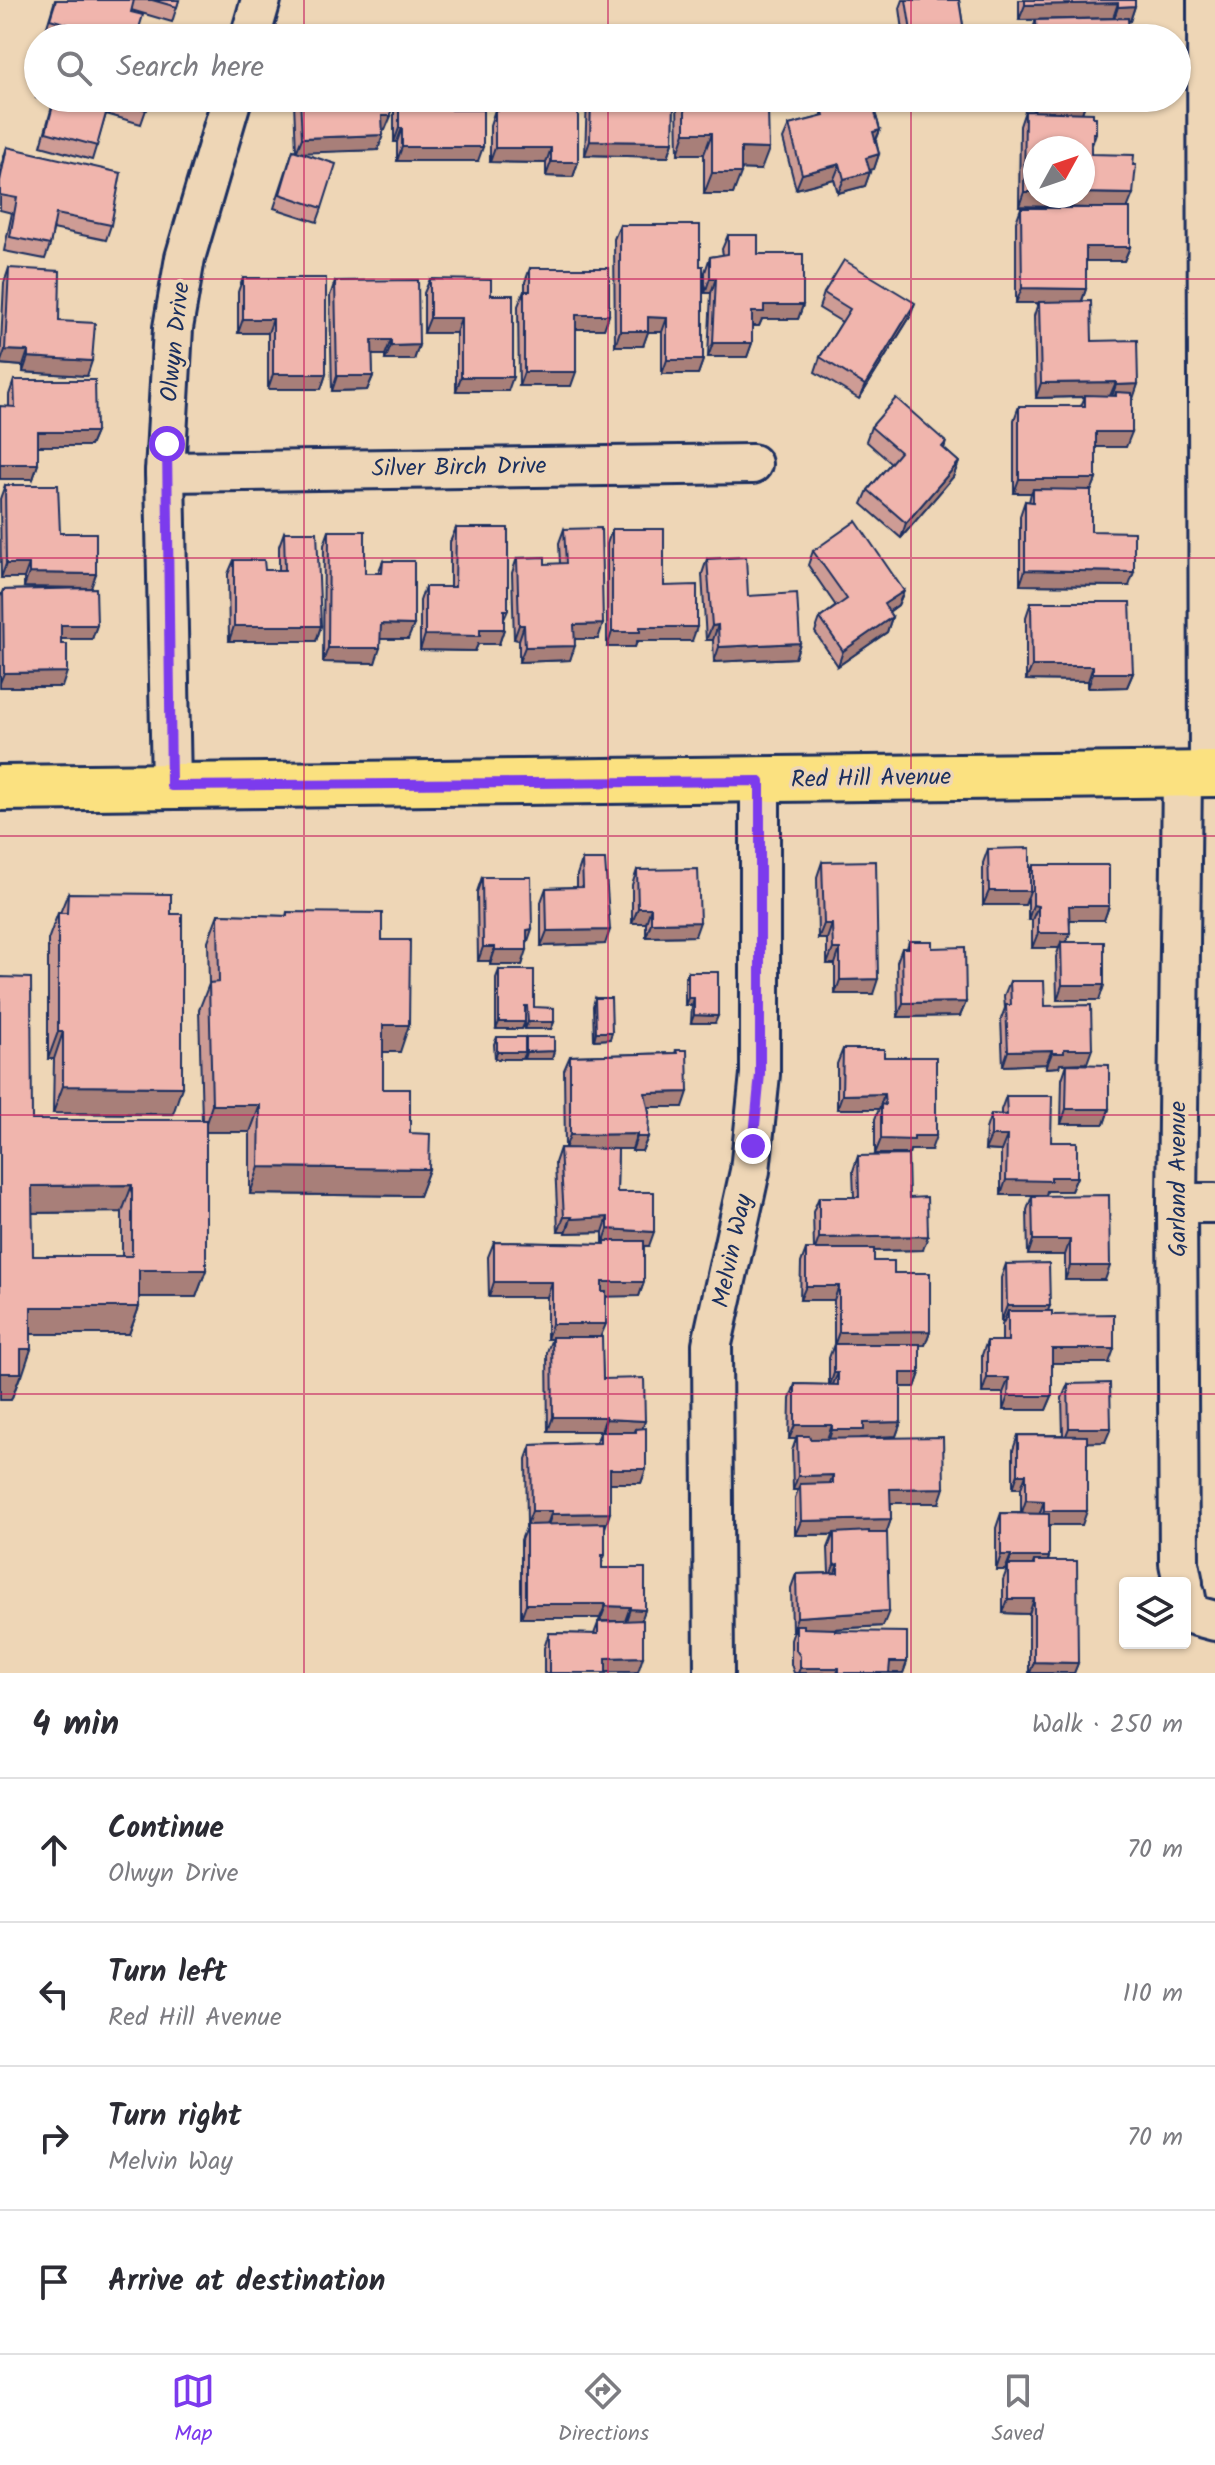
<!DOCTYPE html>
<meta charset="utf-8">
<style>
:root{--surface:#fff;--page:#f7f7f7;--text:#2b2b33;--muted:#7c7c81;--line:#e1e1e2;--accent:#7c3aed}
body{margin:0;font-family:Kalam,sans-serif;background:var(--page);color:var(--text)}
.controls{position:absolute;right:24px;bottom:24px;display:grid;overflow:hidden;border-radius:8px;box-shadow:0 2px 6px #0004}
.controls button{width:72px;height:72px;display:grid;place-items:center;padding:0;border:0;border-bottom:2px solid var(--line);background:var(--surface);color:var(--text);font:40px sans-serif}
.compass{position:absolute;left:1023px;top:136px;width:72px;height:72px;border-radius:50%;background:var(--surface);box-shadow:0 2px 6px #0004;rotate:50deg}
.stop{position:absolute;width:24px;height:24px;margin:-18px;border:6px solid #7c3aed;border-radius:50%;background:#fff}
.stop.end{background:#7c3aed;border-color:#fff;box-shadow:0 2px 8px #0008}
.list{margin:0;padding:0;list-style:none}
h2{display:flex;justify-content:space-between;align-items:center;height:104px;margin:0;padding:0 32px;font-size:34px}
h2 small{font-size:26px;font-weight:400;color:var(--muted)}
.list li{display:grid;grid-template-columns:52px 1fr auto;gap:24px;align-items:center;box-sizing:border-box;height:144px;padding:0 32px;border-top:2px solid var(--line)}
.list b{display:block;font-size:30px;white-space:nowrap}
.list p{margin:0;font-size:26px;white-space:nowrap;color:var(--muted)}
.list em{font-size:26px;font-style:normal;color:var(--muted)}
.icon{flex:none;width:44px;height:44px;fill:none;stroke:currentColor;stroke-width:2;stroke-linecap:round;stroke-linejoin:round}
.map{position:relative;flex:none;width:1215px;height:1673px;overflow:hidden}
.search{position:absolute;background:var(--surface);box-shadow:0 2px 6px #0004;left:24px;right:24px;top:24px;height:88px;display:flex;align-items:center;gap:20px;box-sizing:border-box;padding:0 28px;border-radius:44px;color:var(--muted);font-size:30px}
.sheet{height:680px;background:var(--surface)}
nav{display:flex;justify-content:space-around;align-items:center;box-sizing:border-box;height:112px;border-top:2px solid var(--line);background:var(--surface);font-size:22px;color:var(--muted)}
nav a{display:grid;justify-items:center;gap:4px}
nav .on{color:var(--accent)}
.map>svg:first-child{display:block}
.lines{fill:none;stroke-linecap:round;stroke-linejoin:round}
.minor-casing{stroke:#1b2f5e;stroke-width:44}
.major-casing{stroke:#1b2f5e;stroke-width:50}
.minor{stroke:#eed6b6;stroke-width:38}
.major{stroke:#fbe180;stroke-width:44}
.wall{fill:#ce9c95;stroke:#1b2f5e;stroke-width:2;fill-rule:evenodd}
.shaded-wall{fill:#a87f79;stroke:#1b2f5e;stroke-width:2}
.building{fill:#f0b5ad;stroke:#1b2f5e;stroke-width:2;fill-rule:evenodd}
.route{stroke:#7c3aed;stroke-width:10}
.grid{fill:none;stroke:#c2185b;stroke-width:2;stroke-opacity:0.55}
.labels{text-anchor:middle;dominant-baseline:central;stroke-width:7;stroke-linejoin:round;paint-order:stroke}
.street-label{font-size:24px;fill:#1b2f5e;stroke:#eed6b6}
</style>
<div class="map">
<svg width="1215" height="1673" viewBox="0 0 1215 1673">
<rect width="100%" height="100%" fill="#eed6b6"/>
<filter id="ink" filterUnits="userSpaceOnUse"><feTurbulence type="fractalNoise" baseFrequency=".0125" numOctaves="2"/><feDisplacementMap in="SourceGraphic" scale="16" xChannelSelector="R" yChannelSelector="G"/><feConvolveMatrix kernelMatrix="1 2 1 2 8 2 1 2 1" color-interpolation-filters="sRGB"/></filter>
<g filter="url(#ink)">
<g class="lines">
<defs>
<g id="minor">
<path d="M1207,0L1209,774"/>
<path d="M250,38L261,0"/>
<path d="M165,472L752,464"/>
<path d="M1182,775L1177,1203L1179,1563L1183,1583"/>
<path d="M171,786L165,472L173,328L185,258L232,98"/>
<path d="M1177,1203H1215"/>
<path d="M1185,1593L1189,1614L1215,1621"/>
<path d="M714,1673L712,1344L750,1171L760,1074V781"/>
</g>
<path id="major" d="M0,788L1215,774"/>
</defs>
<use href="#minor" class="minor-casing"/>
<use href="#major" class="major-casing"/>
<use href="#minor" class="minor"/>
<use href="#major" class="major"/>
</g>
<g class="wall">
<path d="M55,0H179L172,22L131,10L136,38H60L45,33Z"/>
<path d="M903,0H959L965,38H904L900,8Z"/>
<path d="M1019,0H1135V6L1130,21H1128L1129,38H1031V34L1036,20L1113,18L1019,20Z"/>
<path d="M38,92V98H150L141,124L106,114L92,160L41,146L53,103L36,98Z"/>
<path d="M295,98H390L385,130L383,131L378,150L300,152L322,208L317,222L274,208L293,150L296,151L294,102Z"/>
<path d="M394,98H451V110L478,161H397V142H394Z"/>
<path d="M521,98H578V162L573,177L546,176V163L490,162V125L495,110H520Z"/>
<path d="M587,98H674L673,142L668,157L585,155Z"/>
<path d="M677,98H737V109L761,170L741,169L733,194H704V154H678Z"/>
<path d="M822,98H871L880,130L876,141L879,154L874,169L869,170L870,172L865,186L838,193L834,179L796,189L783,139L789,125L821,117L823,111L826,110Z"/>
<path d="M884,98H942L941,100L885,108Z"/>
<path d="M1032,98H1087L1082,113L1096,133L1091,148V154L1128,208L1130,247L1124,261H1086V289L1082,301L1092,341L1138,384L1132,399L1126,447H1096V479L1091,491V531L1129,586L1020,585V516L1025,501L1029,502L1031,493H1014V420L1019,406H1081L1085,397L1036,398L1034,316L1038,303H1016V222L1021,208H1076L1019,206L1020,126L1025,111H1033Z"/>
<path d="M7,147L111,225L106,240L53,229L50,245L45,259L4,251L12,213L0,210V169Z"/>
<path d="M620,225L700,266L703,360L698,374H662V332H648L643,346H615L614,239Z"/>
<path d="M728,235L758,254L803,305L798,319H762L759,326H752V343L747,357H708L711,293H705V272L710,257L723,255L722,249Z"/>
<path d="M9,268L59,321L87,376L23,372V366L0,364L4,283Z"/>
<path d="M530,268L609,315L604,329H576L571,386H519L518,306L524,291H525V282Z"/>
<path d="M243,278L326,374L321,389H268V333H238V292Z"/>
<path d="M430,279L491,295L508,391H456V333H424V293Z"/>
<path d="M335,281L419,345L414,360H385V355H372L373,376L367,390L332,391L330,296Z"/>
<path d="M824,293L910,317L859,399L815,372L820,357L842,322L819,308Z"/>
<path d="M14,380L96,432L90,446H38V464L33,479L9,406V395Z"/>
<path d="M871,427L946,442L944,449L959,462L953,477L901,538L862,504L868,490L891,463L866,441Z"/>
<path d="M5,485L60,533L91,588L97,625L92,639H61L62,687H0V597L3,590L88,588L24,587V578H1L0,499Z"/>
<path d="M456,528L508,610L504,619V629L499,644H478L475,651L420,650V601L425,587H450V542Z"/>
<path d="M564,529L598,639H575L570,660L519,662V640L514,639L512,573L517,558L545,564H560L559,543Z"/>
<path d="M612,529L664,586L692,641H637L635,647H607V544Z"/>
<path d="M329,531L365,573H378L383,561L408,639H380L375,663L323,662L324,545Z"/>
<path d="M284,532L321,626L316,641H229L228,574L234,560L265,570H279V546Z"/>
<path d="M813,551L904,591L898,605L889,612L892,617L887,632L838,666L815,632L820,618L836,606L808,565Z"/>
<path d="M707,559L800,643L795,658L714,662L713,640H706L702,574Z"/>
<path d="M1031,602L1133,673L1127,687L1088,688V681L1026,680V617Z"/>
<path d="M988,849L1030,873L1033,865L1109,906L1104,920H1070L1067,942L1104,985L1099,1000H1057L1056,957L1059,948H1032V920H1028V898L1025,905H983V863Z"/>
<path d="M582,860L605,944L541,946V902L546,888L577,887V875Z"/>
<path d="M822,862L873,994H835V964H827V939H818L817,877Z"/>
<path d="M637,870L695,936L646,937V923H632V885Z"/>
<path d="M482,877L527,944L522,965H490V961H478L477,892Z"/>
<path d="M68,893L173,1114L53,1113L54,1059H48V940L58,913H60Z"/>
<path d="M287,912L382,940L400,1052H383V1089L410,1133L429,1169L419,1196L250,1194V1132H206V1270L196,1297H139V1307L129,1334H31V1349L11,1400L32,1120H202L199,1010L209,984L208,941L218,914L286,916ZM122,1212V1256H33L32,1213Z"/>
<path d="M909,941L932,948L966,1002L960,1016L898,1017L897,962L902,948H907Z"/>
<path d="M499,970L534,1007L554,1022L551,1029H525V1022L522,1029H496V978Z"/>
<path d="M688,972L715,1023H691L692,1005H685V979Z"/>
<path d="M1010,981L1045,1006L1087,1063L1060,1064L1059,1067L1046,1068V1064L1003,1066L1001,1019L1005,1008L1004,996Z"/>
<path d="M595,998L612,1032L610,1039L594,1040L593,1006Z"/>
<path d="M497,1037L525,1042L526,1037L552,1059H524V1055L522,1059H495L494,1044Z"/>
<path d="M843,1049L884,1057L931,1150H910L909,1154H875V1119L879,1109H837V1064Z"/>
<path d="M676,1050L683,1107H648V1137L642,1151H632V1149H618L617,1192L649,1246H644V1282L639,1296H606L601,1337L603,1379L645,1421L642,1428L646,1469L641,1483H610L605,1527V1555L602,1563V1568L645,1610L641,1620L638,1672L544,1673V1648L549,1633L594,1634L600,1618H521V1540L527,1525L526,1459L531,1445L596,1443L601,1431H548L547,1352L552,1338L547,1339V1297H489L488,1257L494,1242L603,1244V1232L566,1233V1231H558L555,1163L560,1148H565L564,1070L570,1056L675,1053Z"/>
<path d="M1067,1064L1109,1109L1104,1124H1061L1062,1079Z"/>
<path d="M1006,1096L1051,1142L1077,1177L1071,1191H1047L1046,1195H1001V1151L985,1150L986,1129L991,1114L1001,1115V1110Z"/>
<path d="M858,1156L909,1198L923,1250L874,1251V1261L894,1273L930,1331L925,1345H920V1373L915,1387H901V1422L896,1436L861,1438L939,1503H891V1519L886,1533L883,1626L834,1629L835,1631L907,1662L903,1673H794L791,1664V1640L794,1631H792L791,1588L796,1574L829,1573L828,1548L833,1535H795V1498L798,1490H793L792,1451L796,1439H789L790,1399L795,1384L829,1385V1358L834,1344V1300H800L801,1263L806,1249H814L813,1212L819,1197H854L853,1171Z"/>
<path d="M1032,1196L1105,1280H1065V1255H1028L1027,1210Z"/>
<path d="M1006,1264L1048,1311L1109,1363H1052V1396L1046,1410H1003V1393H982V1355L987,1341H1002V1325L1004,1321H1001V1278Z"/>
<path d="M1068,1384L1105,1442H1087L1082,1525H1049V1557L1048,1561L1078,1663L1074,1673H1029V1614L1003,1613V1580L1006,1572L1005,1570H996V1528L1001,1513H1021V1488H1013V1450L1018,1435H1063L1062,1398Z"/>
</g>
<g class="shaded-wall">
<path d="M1118,3L1113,18L1019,20L1025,5Z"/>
<path d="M1135,6L1130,21L1113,22L1118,7Z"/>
<path d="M889,98H942L941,100L885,108Z"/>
<path d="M1087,98L1082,113L1033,114L1038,99Z"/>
<path d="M382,116H391L385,130L377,131Z"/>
<path d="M399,128H402L397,142H394Z"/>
<path d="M880,130L874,144L873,132Z"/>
<path d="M685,133H712L704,154H678Z"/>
<path d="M383,135L378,150L296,153L302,138Z"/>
<path d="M590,141L673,142L668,157L585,155Z"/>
<path d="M402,147H483L478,161H397Z"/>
<path d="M495,148H551L546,163L490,162Z"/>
<path d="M741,148L769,149L761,170L734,169Z"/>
<path d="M879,154L874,169L861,172L866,158Z"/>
<path d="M551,162H578L573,177L546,176Z"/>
<path d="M840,164L834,179L796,189L802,174Z"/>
<path d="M870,172L865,186L838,193L844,179Z"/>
<path d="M712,173H741L733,194H704Z"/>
<path d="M1024,192H1035V196H1083V193L1133,194L1127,209L1019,206Z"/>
<path d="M1086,247H1130L1124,261H1081Z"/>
<path d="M710,278H716L711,293H705Z"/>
<path d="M1022,288L1086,289L1081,303H1016Z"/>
<path d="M915,303L910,317L859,399L865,385Z"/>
<path d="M764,305H803L798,319H762L759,326H747L752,312Z"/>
<path d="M576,315H609L604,329H571Z"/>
<path d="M648,317L667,318L662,332H648L643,346H615L620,331Z"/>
<path d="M430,318H461L456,333H424Z"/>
<path d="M243,319H273L268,333H238Z"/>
<path d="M372,340H391L385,355H367Z"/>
<path d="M713,343H752L747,357H708Z"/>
<path d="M419,345L414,360H385L391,346Z"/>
<path d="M5,350L28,351L23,366L0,364Z"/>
<path d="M28,357L92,361L87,376L23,372Z"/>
<path d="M667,360H703L698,374H662Z"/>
<path d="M524,372H576L571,386H519Z"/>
<path d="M273,374H326L321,389H268Z"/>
<path d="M337,376H373L367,390L332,391Z"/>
<path d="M461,377H513L508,391H456Z"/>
<path d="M1116,382L1110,396L1036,398L1041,383Z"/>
<path d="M1138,384L1133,399H1115L1116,392L1114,399H1111L1116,385Z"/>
<path d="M38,432H96L90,446H32Z"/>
<path d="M1096,432H1132L1126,447H1091Z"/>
<path d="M959,462L953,477L901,538L906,523Z"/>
<path d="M0,464H38L33,479H0Z"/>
<path d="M1019,479H1096L1090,494L1033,489L1031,493H1014Z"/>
<path d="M6,564H29L24,578H1Z"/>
<path d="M1025,570L1134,572L1129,586L1020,585Z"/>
<path d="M29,573L96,574L91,588L24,587Z"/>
<path d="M904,591L898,605L878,619L884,604Z"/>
<path d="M892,617L887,632L838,666L843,651Z"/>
<path d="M381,624L414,625L408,639H375Z"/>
<path d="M603,624L598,639H569L574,625Z"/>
<path d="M61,625H97L92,639H56Z"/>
<path d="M519,625H524L519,640L514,639Z"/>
<path d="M718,625L713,640H706L712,626Z"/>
<path d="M234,626H321L316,641H229Z"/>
<path d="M640,627H697L692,641H637L635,647H607L612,632Z"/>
<path d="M480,629H504L499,644H478L475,651L420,650L425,635Z"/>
<path d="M800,643L795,658L714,662L719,647Z"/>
<path d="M575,646L570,660L519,662L525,647Z"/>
<path d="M328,648H380L375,663L323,662Z"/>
<path d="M1032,666H1093L1088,681L1026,680Z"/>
<path d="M67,672L62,687H0V683L4,673Z"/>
<path d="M1093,673H1133L1127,687L1088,688Z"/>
<path d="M989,891H1030L1025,905H983Z"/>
<path d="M1033,905L1038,906L1032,920H1028Z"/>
<path d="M1069,906H1109L1104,920H1064Z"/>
<path d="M638,908H651L646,923H632Z"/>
<path d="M700,922L695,936L646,937L651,923Z"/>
<path d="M824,924H832L827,939H818Z"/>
<path d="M532,929L527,944V930Z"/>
<path d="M610,930L605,944L541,946L547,931Z"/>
<path d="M1038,933H1070L1064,948L1061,942L1059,948H1032Z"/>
<path d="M483,947H495L490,961H478Z"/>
<path d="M833,949H840L835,964H827Z"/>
<path d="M495,950H527L522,965H490Z"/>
<path d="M878,979L873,994H835L840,980Z"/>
<path d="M1062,985H1104L1099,1000H1057Z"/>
<path d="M688,998H694L692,1005H685Z"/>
<path d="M966,1002L960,1016L898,1017L903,1003Z"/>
<path d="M694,1015L718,1016L715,1023H691Z"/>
<path d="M499,1022H525L522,1029H496Z"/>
<path d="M528,1022H554L551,1029H525Z"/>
<path d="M383,1025H409L400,1052H373Z"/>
<path d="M58,1032H63L54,1059H48Z"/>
<path d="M596,1032H612L610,1039L594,1040Z"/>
<path d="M1064,1049H1092L1087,1063L1060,1064L1059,1067L1046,1068L1052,1053Z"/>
<path d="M1052,1050L1046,1064L1003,1066L1008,1051Z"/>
<path d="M554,1051L552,1059H524L526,1052Z"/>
<path d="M497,1052H525L522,1059H495Z"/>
<path d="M63,1086L182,1087L173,1114L53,1113Z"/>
<path d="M688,1092L683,1107H640L645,1093Z"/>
<path d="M884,1094L879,1109H837L842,1095Z"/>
<path d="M212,1105H260L250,1132H203Z"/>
<path d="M1066,1109H1109L1104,1124H1061Z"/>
<path d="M637,1134L632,1149H565L570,1135Z"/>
<path d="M914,1136H936L931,1150H910L909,1154H875L881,1139Z"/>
<path d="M991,1136H1007L1001,1151L985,1150Z"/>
<path d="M637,1137H648L642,1151H632Z"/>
<path d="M259,1167L429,1169L419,1196L250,1194Z"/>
<path d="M1051,1177H1077L1071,1191H1047L1046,1195H1001L1006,1180Z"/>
<path d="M132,1185L122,1212L22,1213L32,1186Z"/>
<path d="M564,1217H572L566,1231H558Z"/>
<path d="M608,1217L603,1232L566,1233L571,1219Z"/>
<path d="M608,1229L654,1232L649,1246L605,1244V1241L603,1244Z"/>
<path d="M928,1236L923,1250L814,1252L819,1238Z"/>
<path d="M1033,1240H1070L1065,1255H1028Z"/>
<path d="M1070,1266H1110L1105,1280H1065Z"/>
<path d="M139,1270H206L196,1297H129Z"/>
<path d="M494,1282H552L547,1297H489Z"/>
<path d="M602,1282H644L639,1296L597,1297Z"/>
<path d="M806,1286H839L834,1300H800Z"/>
<path d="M1007,1306H1050L1044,1320L1008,1311L1004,1321H1001Z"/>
<path d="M31,1307H139L129,1334H22Z"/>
<path d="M552,1324H606L600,1338L547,1339Z"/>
<path d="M930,1331L925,1345L834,1346L839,1332Z"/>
<path d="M21,1349H31L22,1376H20L11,1400H0V1373Z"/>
<path d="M1052,1349H1114L1109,1363H1047Z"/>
<path d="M834,1373H838L832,1387L829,1388Z"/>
<path d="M901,1373H920L915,1387H896Z"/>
<path d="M987,1378H1009L1003,1393H982Z"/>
<path d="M1008,1396H1052L1046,1410H1003Z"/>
<path d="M553,1417H606L601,1431H548Z"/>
<path d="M606,1419L645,1421L640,1435L636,1429L633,1435L601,1434Z"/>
<path d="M901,1422L896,1436L861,1438L859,1445H827L832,1430L864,1423Z"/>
<path d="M795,1425H832L827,1439H797V1436L796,1439H789Z"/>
<path d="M1069,1428H1111L1105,1442L1063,1443Z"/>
<path d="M610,1469H646L641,1483H604Z"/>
<path d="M1018,1474H1026L1021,1488H1013Z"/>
<path d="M833,1475L827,1490L800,1484L798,1490H793L798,1476Z"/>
<path d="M944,1488L939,1503H885L890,1489Z"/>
<path d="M1026,1500L1044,1501L1039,1515H1021Z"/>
<path d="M532,1511H552L547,1525H527Z"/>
<path d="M1044,1511H1087L1082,1525H1039Z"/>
<path d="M610,1513L605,1528H547L552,1514Z"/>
<path d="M891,1519L886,1534L795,1535L801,1521Z"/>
<path d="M1001,1555H1011L1005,1570H996Z"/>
<path d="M1011,1557H1049L1044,1572L1034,1565V1561L1030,1572L1008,1565L1006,1572Z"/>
<path d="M838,1564L833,1579H829L834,1565Z"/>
<path d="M1008,1599H1034L1029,1614L1003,1613Z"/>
<path d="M526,1604H606L600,1618H521Z"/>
<path d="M606,1606L630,1607L625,1621H600Z"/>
<path d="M630,1609L645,1610L640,1624H625Z"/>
<path d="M889,1611L883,1626L796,1631V1625L794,1631H792L797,1617Z"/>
<path d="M643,1657L638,1672H601L606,1658Z"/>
<path d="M890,1662H907L903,1673H886Z"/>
<path d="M1034,1662L1078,1663L1074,1673H1030Z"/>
<path d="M800,1668H839L837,1673H798Z"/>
</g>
<g class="building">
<path d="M56,0H134L131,12L143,15L136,38H116L50,19Z"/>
<path d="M152,0H179L177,7Z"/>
<path d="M906,0H959L965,38H912Z"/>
<path d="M1025,0H1135V6L1118,7V3L1025,5Z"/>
<path d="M1128,18L1129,38H1037L1036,20Z"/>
<path d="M55,98H150L147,110L110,99L97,146L46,132Z"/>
<path d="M300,98H390L391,116H382L383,135L302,138Z"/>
<path d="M399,98H451V110H483V147H402V128H399Z"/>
<path d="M526,98H578V162H551V148H495V110H526Z"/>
<path d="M591,98H674L673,142L590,141Z"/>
<path d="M685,98H737V109H768L769,149L741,148V173H712V133H685Z"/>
<path d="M832,98H871L880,130L873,132L879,154L866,158L870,172L844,179L840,164L802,174L789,125L824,116L823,111L834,108Z"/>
<path d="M1038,98H1087L1038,99Z"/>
<path d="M1025,111L1093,113V117H1096V133H1093V142H1091V154L1134,155L1133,165H1136L1133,194L1083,193V148H1035V192H1024Z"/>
<path d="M7,147L121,173L111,225L56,214L50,245L10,237L17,198L0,195V181Z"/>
<path d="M293,150L336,164L322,208L280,194Z"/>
<path d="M1021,208H1130V247H1086V289L1022,288Z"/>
<path d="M620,225H700V266H703V360H667V318L648,317V331H620Z"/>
<path d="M728,235H758V254H803V305H764V312H752V343H713L716,278H710V257L728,254Z"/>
<path d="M844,260L915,303L865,385L820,357L850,309L824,293Z"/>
<path d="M9,268L60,271L59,321L95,323L92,361L28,357V351L5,350Z"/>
<path d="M530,268H609V315H576V372H524V291H530Z"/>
<path d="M243,278H326V374H273V319H243Z"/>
<path d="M430,279L491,280V295H513V377H461V318H430Z"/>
<path d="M418,280L419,345L391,346V340H372L373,376H337L335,281Z"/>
<path d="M1091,301L1092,341L1137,340L1138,384L1116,385V382L1041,383L1039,302Z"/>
<path d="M14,380H95L96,432H38V464H0V406L15,407Z"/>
<path d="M1116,392L1132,393V432H1096V479H1019V406H1085V395L1116,396Z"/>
<path d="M896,398L946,442L942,447L959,462L906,523L868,490L900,452L871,427Z"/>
<path d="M5,485H58L60,533H96V574L29,573V564H6Z"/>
<path d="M1033,489L1091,490V531L1134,532V572L1025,570V501L1033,502Z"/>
<path d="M856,521L904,591L884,604L892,617L843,651L820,618L847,599L813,551Z"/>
<path d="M456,528H508V610H504V629H480V636L425,635V587H455Z"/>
<path d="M601,528L603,624L574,625L575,646L525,647L524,625H519L517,558L545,557V564L566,563L564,529Z"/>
<path d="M612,529H664V586L697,585V627H640V632H612Z"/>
<path d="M329,531H365V573H382L383,561H414V625L381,624L380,648H328Z"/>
<path d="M284,532H317L321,626H234V560H264L265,570H285Z"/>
<path d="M746,557L748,596L797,593L800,643L719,647L718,625L712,626L707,559Z"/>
<path d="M96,588L97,625H61V644H67V672L4,673L3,590Z"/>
<path d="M1031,602H1130L1133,673H1093V666H1032Z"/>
<path d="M1030,848V891H989L988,849Z"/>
<path d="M582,860H605L610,930L547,931L546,888L583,887Z"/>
<path d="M876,861L878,979L840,980V949H833L832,924H824L822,862Z"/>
<path d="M1033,865H1109V906H1069L1070,933H1038V906L1033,905Z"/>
<path d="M698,869L700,922L651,923V908H638L637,870Z"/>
<path d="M482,877H531L532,929L527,930V950H495V947H483Z"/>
<path d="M68,893L171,894V914H182V1087L63,1086V1032H58V913H67Z"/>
<path d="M287,912L382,913V940H410L409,1025H383V1089H410V1133L430,1134L429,1169L259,1167L260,1105H212L209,983L219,982L218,914L287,916Z"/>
<path d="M909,941H932V948L965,947L966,1002L903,1003L902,948H909Z"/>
<path d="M1061,942H1104V985H1062Z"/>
<path d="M499,970H534V1007L554,1008V1022H528L527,1006H525V1022H499Z"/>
<path d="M688,972H718V1016L694,1015V998H688Z"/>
<path d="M0,977L31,978L32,1120H206V1270H139V1307H31V1349H21V1373H0ZM132,1185V1256H33L32,1186Z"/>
<path d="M1010,981H1044L1045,1006L1091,1005L1092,1049H1064V1053H1052V1050L1008,1051L1006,1005H1011Z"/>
<path d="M595,998H611L612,1032H596Z"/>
<rect x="497" y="1037" width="28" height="15"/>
<path d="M526,1037H554V1051L526,1052Z"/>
<path d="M843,1049H884V1057H936V1136H914V1140L881,1139V1104L885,1105L884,1094L842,1095Z"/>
<path d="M676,1050H687L688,1092L645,1093L649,1112L648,1137H637V1134L570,1135V1056L677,1053Z"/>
<path d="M1067,1064L1109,1065V1109H1066Z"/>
<path d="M1006,1096H1052L1051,1142H1077V1177H1051V1181L1006,1180L1007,1136H991V1114L1007,1115Z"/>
<path d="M560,1148L618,1149L617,1192H654V1232L608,1229V1217L571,1219L572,1217H564Z"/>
<path d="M908,1155L909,1198L927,1197L928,1236L819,1238V1197H859L858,1156Z"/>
<path d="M1109,1195L1110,1266H1070V1240H1033L1032,1196Z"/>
<path d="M605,1241H644V1282H602V1292H606V1324H552V1282H494V1242L605,1244Z"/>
<path d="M806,1249H874V1261H894V1273H930V1331L839,1332V1286H806Z"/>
<path d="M1049,1263L1050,1306H1007L1006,1264Z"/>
<path d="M1008,1311H1052V1315L1114,1314V1349H1052V1396H1008L1009,1378H987V1341H1008Z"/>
<path d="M552,1337H602L603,1379L644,1378L645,1421L606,1419V1417H553Z"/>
<path d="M834,1344H920V1373H901V1422L864,1423V1430H832V1425H795V1384L838,1385V1373H834Z"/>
<path d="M1110,1383L1111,1428H1069L1068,1384Z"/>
<path d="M646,1428V1469H610V1513L552,1514V1511H532L531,1445L600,1443V1432H636V1429Z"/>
<path d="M1018,1435L1087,1436V1511H1044V1501L1026,1500V1474H1018Z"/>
<path d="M797,1436H809L810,1439L943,1437L944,1488L890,1489L891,1519L801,1521L800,1484L833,1483V1475L798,1476Z"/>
<path d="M1001,1513L1049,1514V1557H1011V1555H1001Z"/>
<path d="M605,1523V1555H602V1568H645V1610L630,1609V1607L606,1606V1604H526V1525Z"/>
<path d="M869,1531V1533H887L889,1611L797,1617L796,1574L838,1573V1564L834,1565V1533Z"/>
<path d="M1034,1561H1077L1078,1663L1034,1662V1599H1008V1565H1034Z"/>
<path d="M643,1620V1657L606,1658V1673H549V1633L598,1634V1622Z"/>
<path d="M796,1625H804V1628L835,1629V1631L907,1632V1662H890L889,1673H839V1668H800V1656L796,1650Z"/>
</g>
</g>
<g class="lines" filter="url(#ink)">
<path class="route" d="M167,444L171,786L760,781V1074L753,1146"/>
</g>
<path class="grid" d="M304,0V38M608,0V38M911,0V38M304,98V1673M608,98V1673M911,98V1673M0,279H1215M0,558H1215M0,836H1215M0,1115H1215M0,1394H1215"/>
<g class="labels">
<g class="street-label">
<text transform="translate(176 342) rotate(-84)">Olwyn Drive</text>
<text transform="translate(459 468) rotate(-1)">Silver Birch Drive</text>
<text transform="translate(871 779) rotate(-1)">Red Hill Avenue</text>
<text transform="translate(1178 1179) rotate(-90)">Garland Avenue</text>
<text transform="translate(733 1251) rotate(-78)">Melvin Way</text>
</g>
</g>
</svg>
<div class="controls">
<button><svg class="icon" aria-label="layers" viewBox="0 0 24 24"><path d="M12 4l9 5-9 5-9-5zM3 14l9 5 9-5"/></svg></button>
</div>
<svg class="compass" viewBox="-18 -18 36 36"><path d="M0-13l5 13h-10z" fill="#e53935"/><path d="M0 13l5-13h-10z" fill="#7c7c81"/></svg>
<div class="stop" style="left:167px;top:444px"></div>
<div class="stop end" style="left:753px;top:1146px"></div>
<div class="search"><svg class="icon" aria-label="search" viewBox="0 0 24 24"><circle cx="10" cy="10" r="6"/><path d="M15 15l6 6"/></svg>Search here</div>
</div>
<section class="sheet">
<h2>4 min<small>Walk · 250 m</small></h2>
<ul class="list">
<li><svg class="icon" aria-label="ahead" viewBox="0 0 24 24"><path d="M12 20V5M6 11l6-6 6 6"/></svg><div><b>Continue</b><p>Olwyn Drive</p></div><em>70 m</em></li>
<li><svg class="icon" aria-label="left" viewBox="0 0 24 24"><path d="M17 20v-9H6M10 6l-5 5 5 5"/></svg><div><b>Turn left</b><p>Red Hill Avenue</p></div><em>110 m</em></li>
<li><svg class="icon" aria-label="right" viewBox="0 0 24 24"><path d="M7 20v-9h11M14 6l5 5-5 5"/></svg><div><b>Turn right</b><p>Melvin Way</p></div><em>70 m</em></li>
<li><svg class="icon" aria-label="arrive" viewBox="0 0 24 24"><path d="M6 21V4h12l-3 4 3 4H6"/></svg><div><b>Arrive at destination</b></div></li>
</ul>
</section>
<nav>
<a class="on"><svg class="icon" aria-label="map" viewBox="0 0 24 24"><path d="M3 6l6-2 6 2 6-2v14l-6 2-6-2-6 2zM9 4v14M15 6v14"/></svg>Map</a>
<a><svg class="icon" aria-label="directions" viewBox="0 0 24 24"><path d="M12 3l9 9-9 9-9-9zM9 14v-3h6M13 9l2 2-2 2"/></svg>Directions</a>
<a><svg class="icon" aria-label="saved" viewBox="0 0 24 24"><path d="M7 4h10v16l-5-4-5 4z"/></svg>Saved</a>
</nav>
